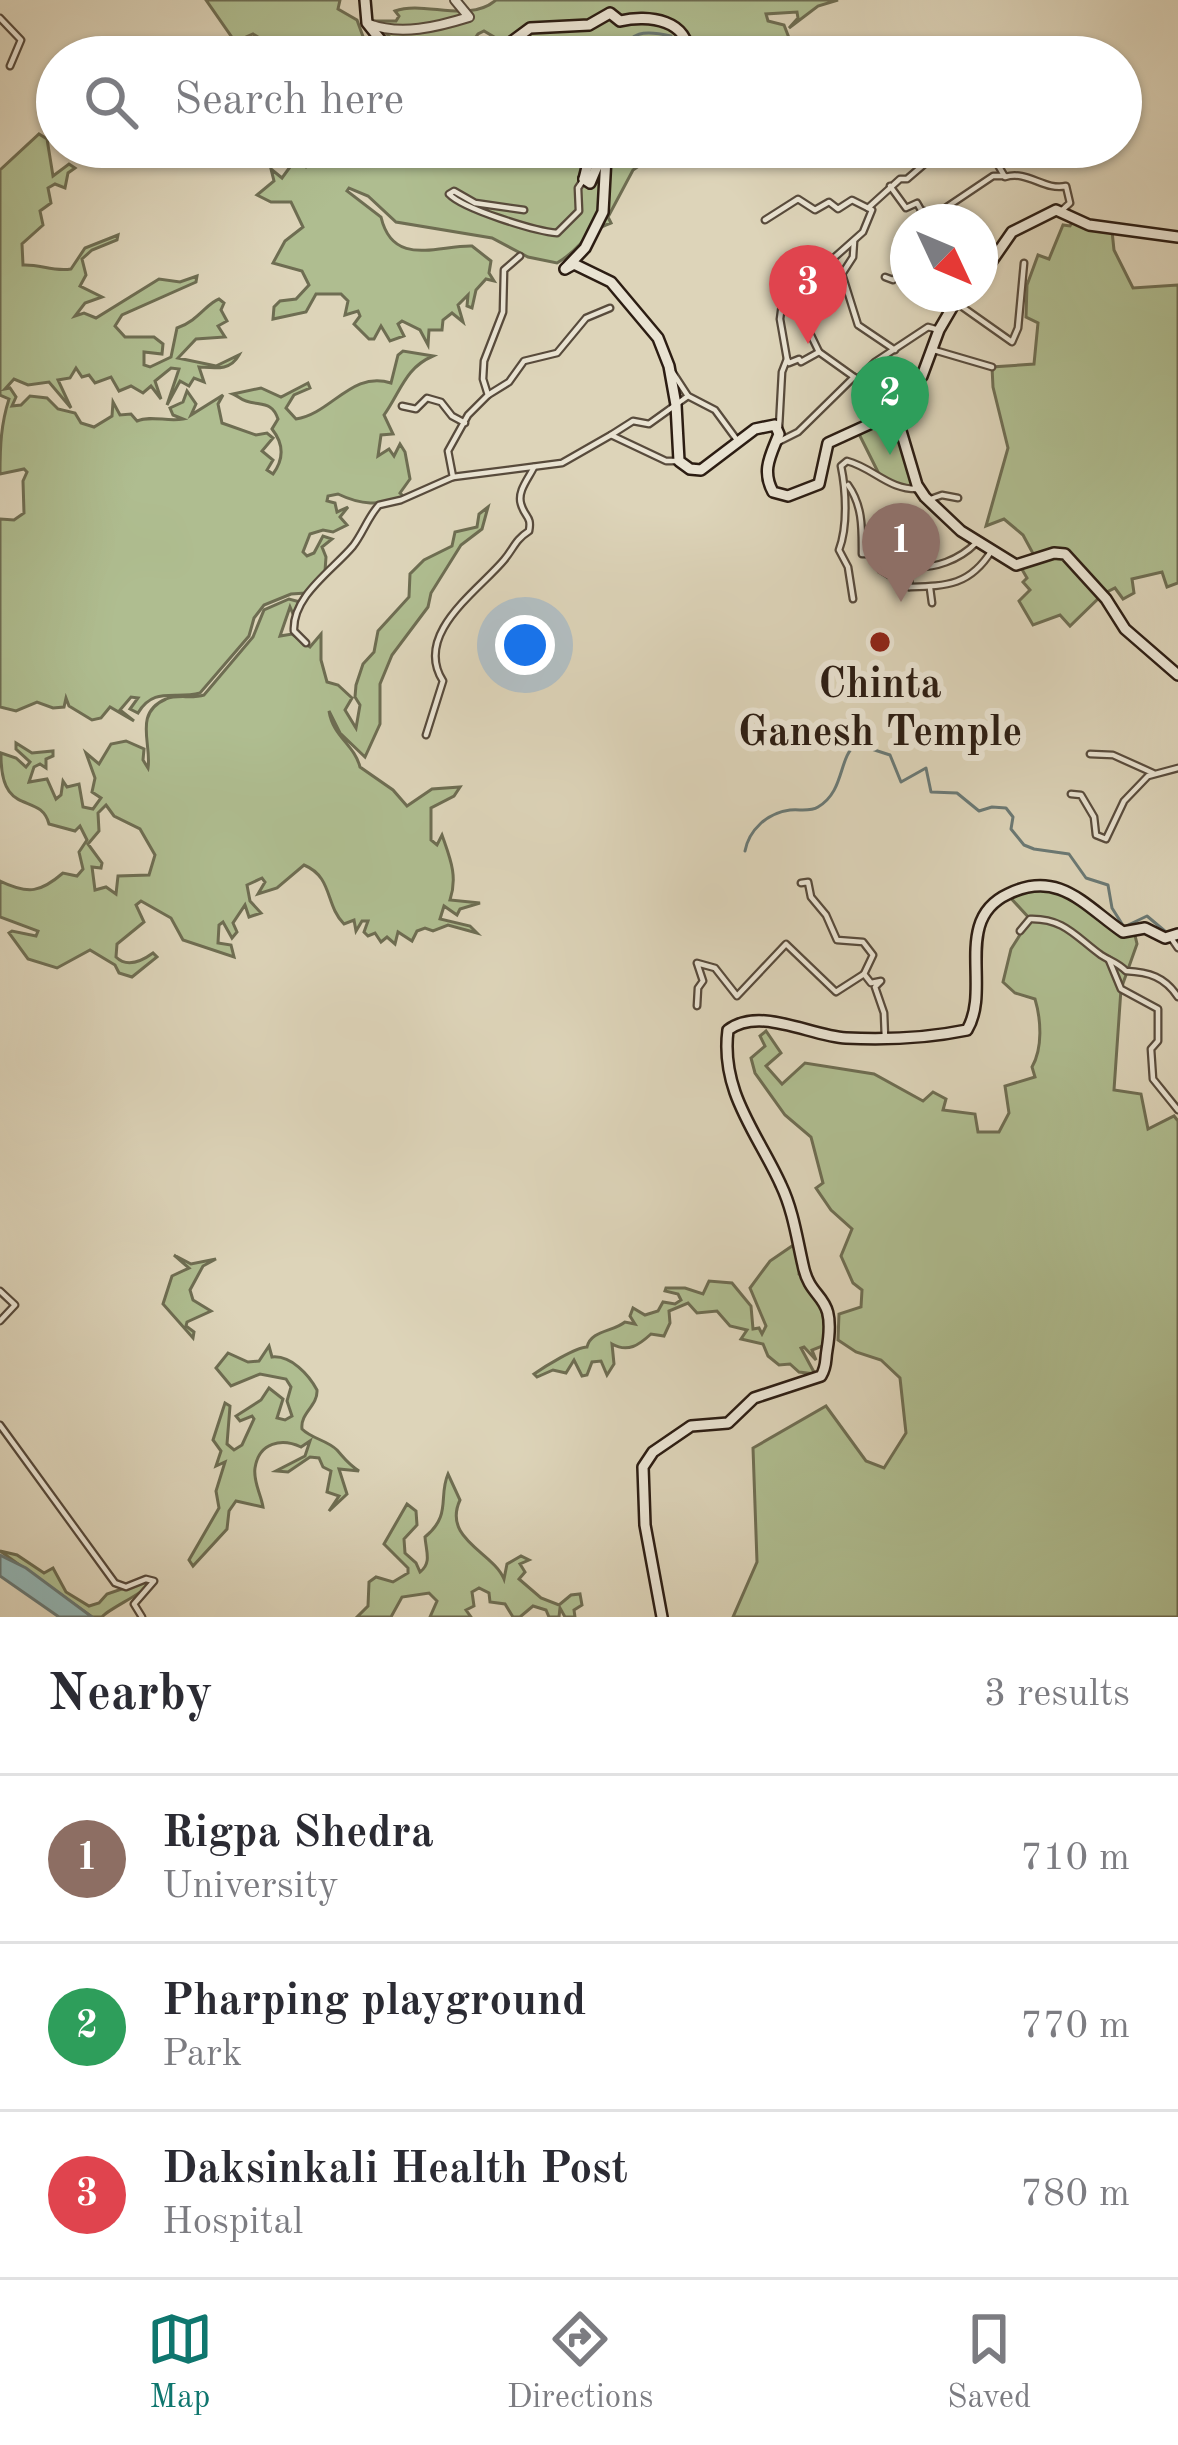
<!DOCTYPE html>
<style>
:root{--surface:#fff;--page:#f2f2f3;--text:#2b2b33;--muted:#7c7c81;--line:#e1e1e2;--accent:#0f766e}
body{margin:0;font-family:"Old Standard TT",serif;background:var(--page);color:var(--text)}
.compass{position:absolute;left:890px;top:204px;width:108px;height:108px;border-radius:50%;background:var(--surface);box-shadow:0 3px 9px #0004;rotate:134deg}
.you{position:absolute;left:525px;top:645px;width:42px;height:42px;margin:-30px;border:9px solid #fff;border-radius:50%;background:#1a73e8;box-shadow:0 0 0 18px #1a73e833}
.badge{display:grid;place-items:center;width:78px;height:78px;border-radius:50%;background:var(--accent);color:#fff;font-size:39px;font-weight:700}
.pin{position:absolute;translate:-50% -99px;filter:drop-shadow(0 3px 6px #0008)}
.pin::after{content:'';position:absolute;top:63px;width:42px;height:36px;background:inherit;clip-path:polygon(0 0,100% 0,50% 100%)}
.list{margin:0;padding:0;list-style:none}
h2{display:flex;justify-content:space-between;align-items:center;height:156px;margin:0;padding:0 48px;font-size:51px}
h2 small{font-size:39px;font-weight:400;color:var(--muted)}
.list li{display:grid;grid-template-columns:78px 1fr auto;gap:36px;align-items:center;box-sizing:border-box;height:168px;padding:0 48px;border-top:3px solid var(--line)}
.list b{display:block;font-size:45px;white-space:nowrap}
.list p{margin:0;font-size:39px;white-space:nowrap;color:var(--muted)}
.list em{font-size:39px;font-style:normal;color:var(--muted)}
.icon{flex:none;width:66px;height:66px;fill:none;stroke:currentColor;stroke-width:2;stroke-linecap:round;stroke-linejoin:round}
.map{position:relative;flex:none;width:1178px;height:1617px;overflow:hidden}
.search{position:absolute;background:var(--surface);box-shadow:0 3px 9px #0004;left:36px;right:36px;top:36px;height:132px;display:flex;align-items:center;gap:30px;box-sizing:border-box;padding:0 42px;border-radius:66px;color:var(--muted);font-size:45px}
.sheet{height:660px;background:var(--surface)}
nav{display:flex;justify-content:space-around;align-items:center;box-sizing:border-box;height:168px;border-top:3px solid var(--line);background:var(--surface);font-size:33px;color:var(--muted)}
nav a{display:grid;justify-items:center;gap:6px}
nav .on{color:var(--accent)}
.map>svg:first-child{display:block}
.green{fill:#afbd90;stroke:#6e6d52;stroke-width:3;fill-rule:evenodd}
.water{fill:#94b7b6;stroke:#6a7975;stroke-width:3}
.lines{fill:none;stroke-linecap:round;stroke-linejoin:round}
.stream{stroke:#6a7975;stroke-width:3}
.minor-casing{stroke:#584b3c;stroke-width:9}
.tertiary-casing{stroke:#584b3c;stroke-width:12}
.secondary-casing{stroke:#2c1d13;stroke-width:14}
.minor{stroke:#e9e3d2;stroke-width:4.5}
.tertiary{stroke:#e9e3d2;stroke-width:8}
.secondary{stroke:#e9e3d2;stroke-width:9}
.poi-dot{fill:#8f2418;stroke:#e9e3d2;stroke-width:4.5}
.labels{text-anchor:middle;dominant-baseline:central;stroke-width:12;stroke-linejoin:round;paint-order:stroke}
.poi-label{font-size:42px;font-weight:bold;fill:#2c1d13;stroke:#e9e3d2}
</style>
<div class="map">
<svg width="1178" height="1617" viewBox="0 0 1178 1617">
<rect width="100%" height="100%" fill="#ddd4b9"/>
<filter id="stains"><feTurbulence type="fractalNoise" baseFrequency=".00167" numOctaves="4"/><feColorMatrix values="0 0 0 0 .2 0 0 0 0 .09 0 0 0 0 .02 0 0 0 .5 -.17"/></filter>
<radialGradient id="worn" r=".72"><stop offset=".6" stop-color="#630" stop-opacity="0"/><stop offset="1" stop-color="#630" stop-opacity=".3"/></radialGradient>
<g class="green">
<path d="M206,0H340L338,9L357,20L369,53C387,52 411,45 427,57H253L264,41L253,34L237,41L239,46L253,44L245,56Z"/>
<path d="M496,0H838L818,6L789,28L798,18L797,12L766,14L768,21L784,25L791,43L809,52V57H506L511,47L484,31L478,34L462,57C436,53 417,38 391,38L373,21H396L399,16L395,11C424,0 468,24 496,0Z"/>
<path d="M39,134L47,139L53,176L69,164L75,168L68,173L65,188L55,184L48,188L51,203L40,211L43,225L22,244L23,265C40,264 53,272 71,269L85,248L118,235L117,240L92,250L82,259L86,275L80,286L102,297L85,303L75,316L84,313L96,318L159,279L180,282L197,276L196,282L122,315L115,326L125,337H154L163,344L162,354L144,352V365L150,367L171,357L177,328C198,321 207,303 219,299L224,303L221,310L227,321L218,326L225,337L196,339L178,358L216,366L239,355C230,371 216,368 199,367L204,382L194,378L189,386L180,381L167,405L179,369L171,368L155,381L161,399L151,386L143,393L131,386L119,391L111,377L95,383L89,375L82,377L76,368L70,378L58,380L71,408L49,382L28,385L14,379L5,389L10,388L16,397L12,406L21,405L30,396L47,398L58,409L75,413L81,423L94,427L112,416L113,402L120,415L131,414L137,421C151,415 167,422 183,419L173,415L170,408L183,402L187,391L196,404L191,415L223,395L218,404L222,423L256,435L267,433L273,438L262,451L273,460L267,470L273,474C284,459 284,444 272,429L278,419C272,401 261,406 246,401C241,400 238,396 233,394L261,388L281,397L308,383L310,388L294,395L286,408L296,419C331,414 352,370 391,383L398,355L403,351L433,356C405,368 401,391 384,415L393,434L381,435L378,456L389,449L394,456L400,444L405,452L410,479L400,493L404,497C379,506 361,505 338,494L328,496L327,501L335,503L337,512L348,507L340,517L347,525L333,532L323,530L310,534L303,552L307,556L314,553L323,536L332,539L322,547L326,557L325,571L306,593L291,594L264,605L254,618L249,636L200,693C175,700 154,686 138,713L130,709L138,698L131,697L120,710L134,721L110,707L101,718L92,720L69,706L66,698L64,707L53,708L37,702L16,711L0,707V519L14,520L24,513L23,481L27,472L24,469L0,474C0,446 1,424 9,399L0,395V170Z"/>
<path d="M301,147H650L642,150L652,157L633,170L608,217L611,223C582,233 582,249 557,263L528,257L492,238L396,222L368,196L349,188L347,191L381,217C393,268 438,245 472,246L491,261L489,273L494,281L486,279L476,290L472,308L467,306L468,295L458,305L463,322L452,313L443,320L442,330H429L428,345L420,330L402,321L398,324L404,336L390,341L381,326L374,339H369L354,324L360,316L358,311L345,315L348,301L341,294H316L306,312L273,319L274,307L280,301L296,299L309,285L302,271L273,263L285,241L303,227L291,202H271L257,195L274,181L271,169L282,178L295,160L306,167L309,165Z"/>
<path d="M1074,220L1112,231L1114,250L1133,288L1178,285V583L1167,587L1162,572L1132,579L1134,593L1123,599L1115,588L1103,594L1070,626L1060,615L1033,625L1019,601L1030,590L1023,582L1027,578L1020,566L1036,559L1023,535L1004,519L986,526L1008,448L993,387L992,367L1034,364L1038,323L1026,317L1027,285L1038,255L1049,259L1063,225L1070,226Z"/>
<path d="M897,417L917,485L909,490L881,478L858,432Z"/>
<path d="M488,507L482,529L461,545L431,593L428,607L392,655L380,684V724L365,757L340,733L329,711C333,737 354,744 360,767L393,790L407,806L432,789L460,787L454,796L431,808V840L437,845L442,835C450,858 458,876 450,900L480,903L460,909L457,915L444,906L440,919L470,926L477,933L448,925L433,931L425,928L417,931L412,941L398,932L395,944L387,937L381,942L375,933L368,936L364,932L368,921H362L356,931L354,920L344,924C325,905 333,877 304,865L277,888L258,894L265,882L262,878L247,885L250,901L261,913L249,917L245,905L233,923L237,932L232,938L223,922L219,925L218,943L231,945L234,957L183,940L171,918L141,901L136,905L144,922L117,944L116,957C127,968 142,961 153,953L157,957L132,977L119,973L115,965L90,950L57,968L28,959L9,933L12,931L36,936L38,931L0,917V881C29,895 41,892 63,873L77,876L83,869L79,852L87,840L80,826L75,831L49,824C40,790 0,820 1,753L16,758L26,767L30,762L16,749V743L32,753L53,751V756L46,759V768L40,764L34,767L29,782L47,779L56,799L61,795L63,781L67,787L79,784L83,807L93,809L101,798L92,792L95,778L86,753L99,764L111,744L126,741L144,749L143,760L148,768C152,744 133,713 166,699C177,694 192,699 204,695L253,637L264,610L289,599L300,602L293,614L290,607L280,636L292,634L310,647L321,634V660L327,682L338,685L352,698L345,710L356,728L360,705L355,697L356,685L363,664L374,652L378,631L409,597L410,574L424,560L452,546L455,532L477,527L479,514ZM106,805L114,816L140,829L155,855L149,875L118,876L116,894L106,887L95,890L92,867L101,868L102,863L88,844L99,831L98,813Z"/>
<path d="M1047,884L1116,928L1134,931L1137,944L1121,989L1114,1090L1141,1094L1148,1129L1174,1116L1178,1121V1617H733L757,1562L753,1448L826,1406L866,1461L884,1468L906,1433L900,1378L881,1360L856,1352L838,1340L839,1314L861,1307L862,1290L853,1283L841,1256L852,1229L831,1210L816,1188L823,1183L811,1137L785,1115L755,1073L751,1058L765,1046L760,1036L766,1031L781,1053L766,1066L782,1084L805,1063L874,1074L923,1101L933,1092L946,1099L943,1110L975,1114L978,1132H999L1009,1113L1005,1086L1035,1077L1032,1067C1043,1048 1041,1019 1035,999L1015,993L1003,982L1011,949L1030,919L1007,894Z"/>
<path d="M795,1244L800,1253L799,1274C822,1290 826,1318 825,1345L812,1350L816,1360L804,1347L801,1348L815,1374L799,1372L790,1364L779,1365L768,1356L763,1344L741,1339L747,1330L730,1326L717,1311L697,1313L688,1303L669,1311L670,1323L664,1336L651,1334C639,1345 628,1353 612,1344L614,1364L607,1375L601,1361L592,1362L587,1375L582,1376L574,1360L566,1373L553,1370L537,1377L534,1374C544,1367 576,1347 587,1347C591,1330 613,1332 625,1322L635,1324L630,1316L633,1308L645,1315L658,1311L663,1302L675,1304L681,1300L678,1294L665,1291L666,1288H685L703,1294L709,1281L732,1283L751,1306L753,1329L759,1328L762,1334L766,1326L750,1288L770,1261Z"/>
<path d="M174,1255L191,1264L216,1259L203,1266L190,1290L193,1300L211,1311L187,1322L186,1326L194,1332L193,1338L163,1304L172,1276L189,1268Z"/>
<path d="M269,1346L272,1357C291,1355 309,1375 317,1390C318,1406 300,1413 302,1429C312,1439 327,1440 337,1450C345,1459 348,1464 359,1471L339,1469L347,1494L329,1511L339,1496L327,1492L331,1471L323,1467L319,1458L310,1457L288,1472L276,1471L305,1456L310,1441L301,1447C282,1438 259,1442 255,1468C253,1482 261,1494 263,1507L236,1501L229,1511L227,1529L193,1566L189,1560L219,1508L216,1491L225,1462L216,1466L221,1451L213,1440L225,1403L230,1406L227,1444L234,1450L242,1445L254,1419L252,1416L240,1421L236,1416L261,1400L269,1388L283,1399L277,1418L285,1420L292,1416L287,1401L291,1387L286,1379L260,1374L231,1386L216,1368L228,1353L248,1362L259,1361Z"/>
<path d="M448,1474L460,1500C442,1539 493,1552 504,1579L507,1564L521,1556L529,1560L520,1564L525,1572L519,1579L541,1598L559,1605L571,1595L580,1594L582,1605L574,1610L575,1617H565L560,1608L559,1617H549L546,1610L533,1606L520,1617H513L505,1604L490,1602L489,1593L479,1588L472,1592L474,1606L466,1610L471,1617H430L437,1601L429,1593L402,1597L391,1617H357L368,1606L369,1582L376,1577L393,1582L408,1573V1568L384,1544L407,1504L416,1511L417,1525L404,1539L405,1553L416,1563L420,1572C432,1563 426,1551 425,1537C452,1515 438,1497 448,1474Z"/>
<path d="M0,1551L17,1555L44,1573L53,1568L66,1592L89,1606L99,1603L107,1594L145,1581L151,1580L150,1585C138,1596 107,1610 102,1617H92Z"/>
</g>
<path class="water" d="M0,1555L26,1568L92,1617H59L0,1576Z"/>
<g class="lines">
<g class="stream">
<path d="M693,39L703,47"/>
<path d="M611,57C634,35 636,28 671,36"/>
<path d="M745,851C749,830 767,813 790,810C800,809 810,812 818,807C845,791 838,758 856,744L890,755L901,782L926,768L931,792L957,793L979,811L992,807L1006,808L1013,817L1011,829L1024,845L1034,849L1069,854L1086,878L1108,885L1112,908L1124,927L1147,916L1166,932"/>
<path d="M1176,940L1178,942"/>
</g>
<defs>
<g id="minor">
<path d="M0,18L21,40L10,66"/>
<path d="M1032,57L1036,46"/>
<path d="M1003,147L1005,155L998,165L1005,177C1028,170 1044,191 1066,186L1070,203L1060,212"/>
<path d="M890,186L906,208L917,203L921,210L935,215L993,176H1005"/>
<path d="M524,210L475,203L454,191L449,194C463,209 535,231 557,233L579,211L578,188L584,179"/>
<path d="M921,210L927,222"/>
<path d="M765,220L798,199L815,210L829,202L838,209L852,200L868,208"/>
<path d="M854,241L853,257L842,274L858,325L895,350"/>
<path d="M885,277L893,280L908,266"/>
<path d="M954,301L1012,342L1018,328L1024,263"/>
<path d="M806,325L819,352"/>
<path d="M934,350L992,367"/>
<path d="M787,359L789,363L799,359L801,362L819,352L854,377"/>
<path d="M673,373L688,396L715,410L737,440"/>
<path d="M857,380L875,362L928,327L939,330"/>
<path d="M488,395L509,382L524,361L557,353L586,318L610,308"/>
<path d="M402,406L416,409L427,398L441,402L452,416L465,423"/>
<path d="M779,427L782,372L787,359L780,319L782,304L863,232L872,210L868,208L900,179H907L928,161L955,147"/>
<path d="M611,435L633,421L649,424L688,396"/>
<path d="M778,442L798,432L854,377L893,406"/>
<path d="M453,477L448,451L468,415L488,395L483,379L484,361L503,312L504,270L520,256"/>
<path d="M848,485C863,506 862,529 862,554H869L881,570L909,587"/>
<path d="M928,500L942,495L958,498"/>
<path d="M976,543C959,560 935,569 910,567L909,587C946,586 970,586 992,550"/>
<path d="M930,588L932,603"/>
<path d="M853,599L848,567L839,550C848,526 846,490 841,466L847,461C874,468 889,491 920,489"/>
<path d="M306,643L294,631C292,596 333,570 353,546C363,533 368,517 379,505L401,500L453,477L562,463L611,435L666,461H679"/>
<path d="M426,735L443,681C413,634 478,591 504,560C514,548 515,540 529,531C532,516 525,518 521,504C517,491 529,478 534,467"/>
<path d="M1090,754L1113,755L1153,773"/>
<path d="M1071,794L1081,795L1094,817L1096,835L1106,839L1124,801L1148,776L1178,768"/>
<path d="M801,883L808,882L811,897L826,915L837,940L863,942L873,955L864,974L871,983L881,981L875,987L884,1013L885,1038"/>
<path d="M1020,931L1030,919C1064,918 1076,937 1101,955C1110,961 1117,962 1126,971C1149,972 1165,977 1178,997"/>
<path d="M1171,938L1178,948"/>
<path d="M1109,960L1121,989L1158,1009V1041L1151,1049L1153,1079L1178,1110"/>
<path d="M697,1006L698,988L703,981L697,963L715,968L737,996L786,944L836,992L864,974"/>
<path d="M0,1291L15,1305L0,1321"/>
<path d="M0,1425L115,1583L126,1587L146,1579L154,1581L134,1604L142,1617"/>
</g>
<path id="tertiary" d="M369,24C401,36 437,27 469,17L455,0"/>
<g id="secondary">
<path d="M365,0L367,23L383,43L420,49L436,57"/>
<path d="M491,57L530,28L589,25L610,13L620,21C648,14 691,20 688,57"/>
<path d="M640,57L654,50L675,57"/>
<path d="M584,179L592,147"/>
<path d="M566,268L585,248L603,212L606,157L600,159L590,183L584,179"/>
<path d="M565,269L574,264L611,282L658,338L669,366L676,405L679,461L690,469L701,470L755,429L775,425L779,434C771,455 761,470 773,492L788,496L819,484L828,443L874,422L897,417"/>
<path d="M980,278L1012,232L1056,210L1089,225L1178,237"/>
<path d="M960,294L939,330L922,376L893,404L917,485L925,497L961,531L1016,565L1054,553L1065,554L1106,599L1125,629L1178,675"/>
<path d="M662,1617L645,1525L643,1467L653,1452L691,1426L728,1423L754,1398L821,1376C827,1366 825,1361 827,1350C837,1290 811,1305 803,1265C797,1239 793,1210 781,1185C758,1134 720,1092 728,1030C760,1006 810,1036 846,1038C886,1040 928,1038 967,1030C992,988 952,920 1008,894C1059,869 1085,906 1123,932L1145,928L1165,938L1178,934"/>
</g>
</defs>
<use href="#minor" class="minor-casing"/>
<use href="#tertiary" class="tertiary-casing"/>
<use href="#secondary" class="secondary-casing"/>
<use href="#minor" class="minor"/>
<use href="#tertiary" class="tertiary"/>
<use href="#secondary" class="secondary"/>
</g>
<circle class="poi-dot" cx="880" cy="642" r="12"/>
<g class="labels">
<g class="poi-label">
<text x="880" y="686">Chinta<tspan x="880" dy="48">Ganesh Temple</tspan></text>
</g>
</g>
<rect width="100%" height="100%" filter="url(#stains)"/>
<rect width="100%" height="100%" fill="url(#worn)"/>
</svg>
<svg class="compass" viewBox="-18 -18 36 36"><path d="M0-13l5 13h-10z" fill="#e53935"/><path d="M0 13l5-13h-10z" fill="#7c7c81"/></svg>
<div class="you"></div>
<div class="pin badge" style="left:901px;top:602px;background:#8d6e63">1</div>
<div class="pin badge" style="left:890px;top:455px;background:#2e9e5b">2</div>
<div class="pin badge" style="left:808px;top:344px;background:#e0444e">3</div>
<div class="search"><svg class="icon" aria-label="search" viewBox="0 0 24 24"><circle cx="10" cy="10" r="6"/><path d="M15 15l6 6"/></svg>Search here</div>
</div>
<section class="sheet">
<h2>Nearby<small>3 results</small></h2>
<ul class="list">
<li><span class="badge" style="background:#8d6e63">1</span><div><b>Rigpa Shedra</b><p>University</p></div><em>710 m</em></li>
<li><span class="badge" style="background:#2e9e5b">2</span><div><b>Pharping playground</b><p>Park</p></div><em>770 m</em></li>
<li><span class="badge" style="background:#e0444e">3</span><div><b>Daksinkali Health Post</b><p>Hospital</p></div><em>780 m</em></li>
</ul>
</section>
<nav>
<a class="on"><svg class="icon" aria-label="map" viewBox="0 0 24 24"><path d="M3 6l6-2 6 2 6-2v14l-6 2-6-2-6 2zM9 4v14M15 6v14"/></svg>Map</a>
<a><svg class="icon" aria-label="directions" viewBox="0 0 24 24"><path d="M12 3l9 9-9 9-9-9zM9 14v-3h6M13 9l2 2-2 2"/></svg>Directions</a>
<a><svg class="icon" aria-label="saved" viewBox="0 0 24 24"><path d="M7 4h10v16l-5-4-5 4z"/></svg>Saved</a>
</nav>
